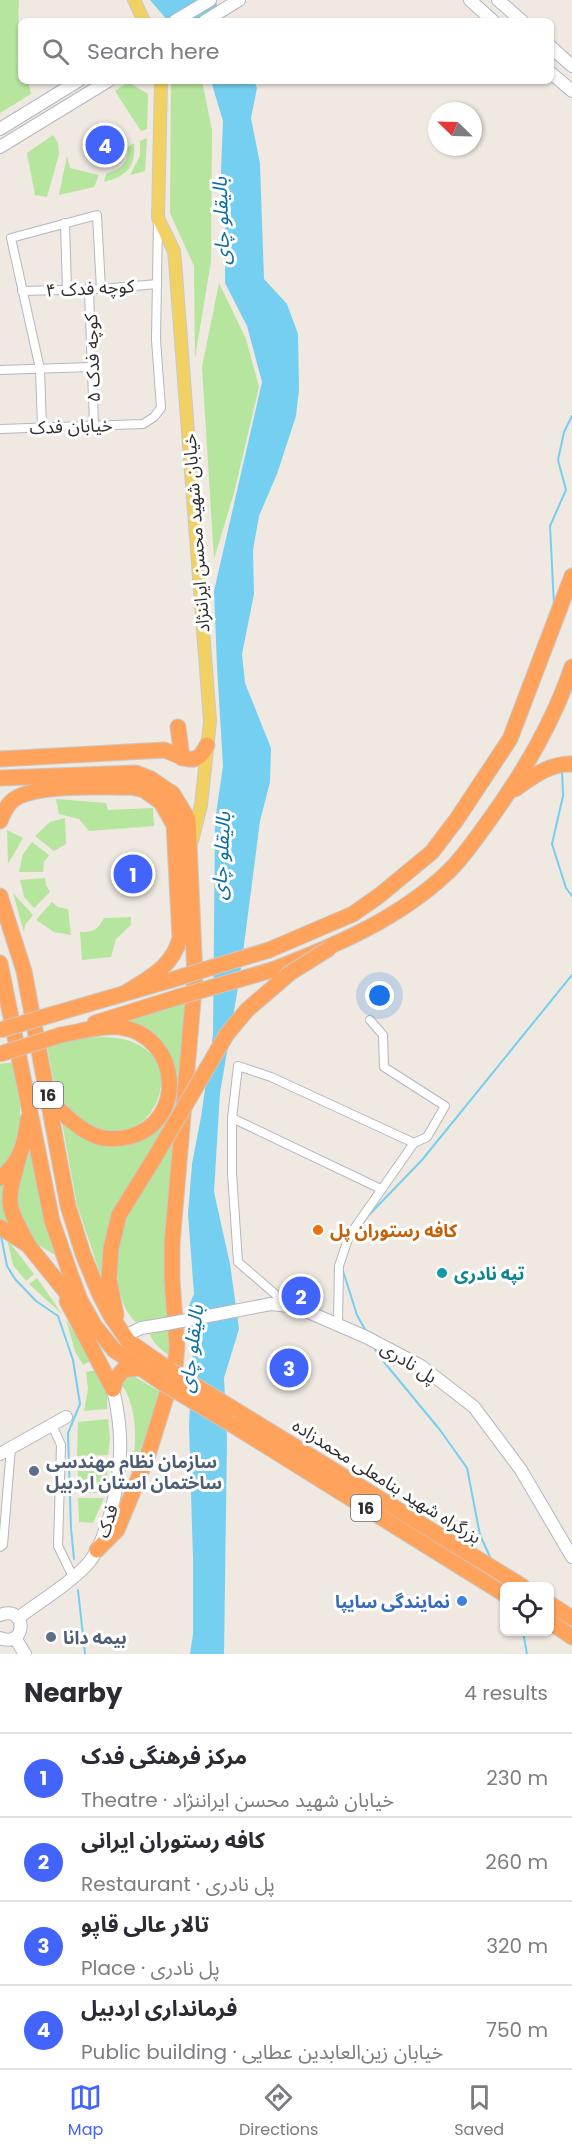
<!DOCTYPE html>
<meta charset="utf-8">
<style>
:root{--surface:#fff;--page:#f2f2f3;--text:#2b2b33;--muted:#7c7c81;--line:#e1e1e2;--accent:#4264fb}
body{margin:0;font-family:Poppins,"Noto Sans Arabic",sans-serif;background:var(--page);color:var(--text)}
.controls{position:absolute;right:18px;bottom:18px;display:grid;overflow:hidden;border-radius:9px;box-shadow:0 2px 4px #0004}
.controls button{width:54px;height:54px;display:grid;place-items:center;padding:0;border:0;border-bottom:2px solid var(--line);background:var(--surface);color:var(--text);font:30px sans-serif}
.compass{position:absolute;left:428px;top:102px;width:54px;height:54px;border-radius:50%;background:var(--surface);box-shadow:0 2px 4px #0004;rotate:293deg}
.you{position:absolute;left:380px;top:996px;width:21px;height:21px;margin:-15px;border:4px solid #fff;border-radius:50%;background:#1a73e8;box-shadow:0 0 0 9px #1a73e833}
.badge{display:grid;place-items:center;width:39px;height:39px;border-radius:50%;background:var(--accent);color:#fff;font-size:20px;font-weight:700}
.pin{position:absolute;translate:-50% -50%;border:3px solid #fff;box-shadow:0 2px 6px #0006}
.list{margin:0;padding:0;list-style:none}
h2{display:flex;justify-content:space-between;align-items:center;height:78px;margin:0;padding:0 24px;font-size:26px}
h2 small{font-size:20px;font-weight:400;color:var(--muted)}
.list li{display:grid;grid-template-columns:39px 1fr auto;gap:18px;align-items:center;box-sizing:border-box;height:84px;padding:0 24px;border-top:2px solid var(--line)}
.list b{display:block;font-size:22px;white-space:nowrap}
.list p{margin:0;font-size:20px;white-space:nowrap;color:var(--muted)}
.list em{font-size:20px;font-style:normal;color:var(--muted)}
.icon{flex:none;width:33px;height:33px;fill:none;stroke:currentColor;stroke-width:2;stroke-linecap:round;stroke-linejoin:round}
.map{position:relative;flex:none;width:572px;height:1654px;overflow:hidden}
.search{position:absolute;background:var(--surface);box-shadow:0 2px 4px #0004;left:18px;right:18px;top:18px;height:66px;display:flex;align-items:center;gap:15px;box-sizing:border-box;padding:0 21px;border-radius:9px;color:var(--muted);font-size:22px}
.sheet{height:414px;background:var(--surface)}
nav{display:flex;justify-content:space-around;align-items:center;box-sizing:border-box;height:84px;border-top:2px solid var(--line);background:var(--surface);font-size:16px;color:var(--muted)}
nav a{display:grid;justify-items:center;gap:3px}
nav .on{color:var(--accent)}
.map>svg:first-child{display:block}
.green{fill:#b6e59e}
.water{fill:#75cff0}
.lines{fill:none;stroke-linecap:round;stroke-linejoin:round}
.stream{stroke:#75cff0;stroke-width:2}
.street-casing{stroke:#b4b7c1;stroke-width:10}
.secondary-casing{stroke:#b4b7c1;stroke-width:14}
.primary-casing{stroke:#c9c9c9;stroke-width:14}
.highway-casing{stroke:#c9c9c9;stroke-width:17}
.street{stroke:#fff;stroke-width:8}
.secondary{stroke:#fff;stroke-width:12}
.primary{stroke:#f2d163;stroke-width:12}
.highway{stroke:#ffa35c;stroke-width:15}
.secondary-bridge-casing{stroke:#b4b7c1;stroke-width:14;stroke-linecap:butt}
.highway-bridge-casing{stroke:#c9c9c9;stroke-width:17;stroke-linecap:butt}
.secondary-bridge{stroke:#fff;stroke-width:12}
.highway-bridge{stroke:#ffa35c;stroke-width:15}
.food-dot{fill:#e8710a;stroke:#fff;stroke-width:2}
.culture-dot{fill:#0f9aa8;stroke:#fff;stroke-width:2}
.service-dot{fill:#5c6f8a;stroke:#fff;stroke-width:2}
.shop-dot{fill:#3f7fe0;stroke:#fff;stroke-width:2}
.labels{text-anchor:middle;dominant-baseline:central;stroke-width:6;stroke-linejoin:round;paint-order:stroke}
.shield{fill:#fff;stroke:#6d6d6d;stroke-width:1.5}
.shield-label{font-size:16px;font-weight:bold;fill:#2e2e2e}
.street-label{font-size:18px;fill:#2e2e2e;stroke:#fff}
.food-label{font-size:18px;font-weight:bold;fill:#c56008;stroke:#fff;text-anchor:start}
.culture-label{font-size:18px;font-weight:bold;fill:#0d838f;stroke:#fff;text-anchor:start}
.service-label{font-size:18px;font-weight:bold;fill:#4e5e75;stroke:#fff;text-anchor:start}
.shop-label{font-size:18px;font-weight:bold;fill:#366cbe;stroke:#fff;text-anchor:end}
.water-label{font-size:20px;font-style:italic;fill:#0d6fa3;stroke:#fff}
</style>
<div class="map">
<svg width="572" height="1654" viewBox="0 0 572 1654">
<rect width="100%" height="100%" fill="#efe9e1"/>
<g class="green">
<path d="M0,0H19C17,27 21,54 21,81H28L31,94L0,113Z"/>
<path d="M171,81H202L212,130L211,261L195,358L194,266L170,213Z"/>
<path d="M128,82L148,94L147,129L141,131L115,91Z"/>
<path d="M53,135L58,143L59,154L47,197L35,195L27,153Z"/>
<path d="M147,138L145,171L130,175L140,156V141Z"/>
<path d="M134,143C136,168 126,176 104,182L106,174C121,169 128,164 128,147Z"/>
<path d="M67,156L70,168L99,175L94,187L59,195Z"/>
<path d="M219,283L246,339L259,387L234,493L214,559L202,367Z"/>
<path d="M56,799L106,803L108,810L153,808L154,826L89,831L79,819L59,814Z"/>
<path d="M65,818L66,844L54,851L35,836L50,822Z"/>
<path d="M7,830L23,838L8,864Z"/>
<path d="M32,842L49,855L44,862L43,872H19L23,854Z"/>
<path d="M45,878L46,885L50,892L34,908L24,897L20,880Z"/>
<path d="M13,893L33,915L25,925L24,932Z"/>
<path d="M52,902L58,907L68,909L71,935L54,932L36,920Z"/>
<path d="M131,917V925L116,939L111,957L82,960L80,932C93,932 98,930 104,918Z"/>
<path d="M190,1000L182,1099L113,1212L103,1248L102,1279L77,1205L61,1117C85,1134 104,1155 137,1142C144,1140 150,1133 157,1129L168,1056L117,1023Z"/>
<path d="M99,1037C212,1036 149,1173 84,1121C76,1114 60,1101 57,1091C52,1077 50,1061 47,1046L61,1041Z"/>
<path d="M14,1062C20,1097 29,1140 0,1168V1064Z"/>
<path d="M30,1137L44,1223L55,1255L0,1222V1182Z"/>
<path d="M175,1137L164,1248L169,1317L136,1322C111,1301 114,1243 126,1216C129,1208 136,1200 141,1192C152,1174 164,1155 175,1137Z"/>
<path d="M7,1239L34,1274L26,1281L13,1265Z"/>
<path d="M37,1278L62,1314L29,1284Z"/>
<path d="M66,1320L92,1360L83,1365L75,1351Z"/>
<path d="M170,1327L172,1357C162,1351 153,1344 149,1332Z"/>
<path d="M97,1370L107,1394V1409L84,1411L88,1389L86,1372Z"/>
<path d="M133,1376L164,1394L130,1479C136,1448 140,1413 122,1385L127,1377Z"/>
<path d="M108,1419L110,1438L108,1455L77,1456L78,1422Z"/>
<path d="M77,1459H110L104,1493H79Z"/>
<path d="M78,1498H104L93,1523L79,1522Z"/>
</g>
<g class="water">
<path d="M150,0H215L224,21H168Z"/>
<path d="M211,81H254L257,88L251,118L260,164L264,279L287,304L298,334L299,390L296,416L277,474L259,516L253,550L254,594L242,654L245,683L271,748L270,782L260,821L240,976L220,1093L214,1192L230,1264L239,1329L224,1378L227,1439L224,1654H190L193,1634V1559L189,1425L193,1350L188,1308L194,1294L188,1214L192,1164L201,1117L213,1035L215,821L223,766L217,666L214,591L262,382L247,326L225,283V215L221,171L223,121Z"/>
</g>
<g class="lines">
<g class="stream">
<path d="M554,605L550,526L566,490L558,460L564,432L572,416"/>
<path d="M562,771L563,796L552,844L566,888L572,896"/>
<path d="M366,1218L422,1160L572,975"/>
<path d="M1,1236L7,1266L15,1279L36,1301L58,1316L73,1360L80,1404L68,1433L71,1528L74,1559"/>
<path d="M343,1271L357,1315L367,1333"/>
<path d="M373,1346L379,1356L440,1430L467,1468L480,1535L491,1559"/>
<path d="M78,1590L85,1654"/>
<path d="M523,1632L527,1654"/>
</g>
<defs>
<g id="street">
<path d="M65,223L67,290"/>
<path d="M89,290L94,425"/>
<path d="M22,291L101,289L157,284"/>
<path d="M0,370L92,367"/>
<path d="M42,427L40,369L11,238L97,215L101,289"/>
<path d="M0,429L143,424L154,417L161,408L156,340L158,221"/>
<path d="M370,1020L383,1035L384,1067L445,1106L427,1137L414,1143"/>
<path d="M232,1118L381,1189"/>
<path d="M289,1306L238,1262L232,1173V1118L238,1066L271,1077L414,1143L349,1236L339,1266L338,1324"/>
<path d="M52,1425L61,1445L58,1546L73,1577"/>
<path d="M0,1547L3,1545L11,1447"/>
</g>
<g id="secondary">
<path d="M470,0L493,21"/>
<path d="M498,0L522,21"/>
<path d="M175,21L210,0"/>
<path d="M205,21L239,0"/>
<path d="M551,47L572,66"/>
<path d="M551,73L572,91"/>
<path d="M0,129L78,81"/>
<path d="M0,147L108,81"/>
<path d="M271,1304L289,1306L306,1311L366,1337L421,1366L474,1407L521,1470L572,1557"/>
<path d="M125,1336L141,1328L166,1324"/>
<path d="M0,1454L66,1417"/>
<path d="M0,1615C28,1604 27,1649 0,1638"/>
<path d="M18,1618C39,1602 74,1581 90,1561C100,1548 105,1531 110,1515C122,1471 124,1434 113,1389"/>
<path d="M15,1638L25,1654"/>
</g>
<g id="primary">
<path d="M134,0L144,21"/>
<path d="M161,81L158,218L174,251L175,261L210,721L201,805L192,841"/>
</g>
<g id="highway">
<path d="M178,727L182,758"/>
<path d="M0,759L164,750C183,756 196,770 207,745"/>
<path d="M0,778L136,773L151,779L173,794L188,819L195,977L172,1244V1280L177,1346L175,1368L148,1455L127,1506L117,1530L97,1550"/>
<path d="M515,789C532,777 550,763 572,764"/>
<path d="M0,821C3,814 6,806 12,801C32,783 104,788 132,787L144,790L161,802L174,825L180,938C172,967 152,976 127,992"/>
<path d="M0,896L24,971L68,1206L83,1254L99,1293L111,1316L128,1341L170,1370"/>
<path d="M269,950L353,914L380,895L432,852L457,819L510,739L572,576"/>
<path d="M0,963L52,1221L71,1276L80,1300L94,1325L114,1350L161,1382"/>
<path d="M272,970C334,946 397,920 447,873C463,858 477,837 490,819C524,772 553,723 572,667"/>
<path d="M54,1014L171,980"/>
<path d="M95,1023L175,998"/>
<path d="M49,1100C64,1114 78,1129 96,1136C106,1140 118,1139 128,1137C188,1123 181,1036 120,1027C102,1025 79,1032 61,1035"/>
<path d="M19,1157C7,1202 4,1202 28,1244"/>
<path d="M0,1178C21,1162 25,1143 28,1119"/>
<path d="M0,1227L28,1245L78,1307"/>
<path d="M67,1301L113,1389"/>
<path d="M116,1315L109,1279L111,1248L119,1215L152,1162"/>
<path d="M113,1389L116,1379L123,1370L139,1368"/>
<path d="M232,1408L522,1586"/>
<path d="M231,1424L504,1594"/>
<path d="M550,1604L572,1618"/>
<path d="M550,1622L572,1637"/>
</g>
</defs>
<use href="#street" class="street-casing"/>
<use href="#secondary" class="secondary-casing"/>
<use href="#primary" class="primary-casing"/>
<use href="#highway" class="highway-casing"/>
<use href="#street" class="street"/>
<use href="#secondary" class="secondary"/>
<use href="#primary" class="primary"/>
<use href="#highway" class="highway"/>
<defs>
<path id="secondary-bridge" d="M166,1324L271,1304"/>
<g id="highway-bridge">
<path d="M171,980L269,950"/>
<path d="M175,998L272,970"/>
<path d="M0,1030L54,1014"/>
<path d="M0,1054L61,1035"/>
<path d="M152,1162L227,1034L247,1010L290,973L330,948"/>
<path d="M170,1370L232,1408"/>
<path d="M161,1382L231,1424"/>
</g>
</defs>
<use href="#secondary-bridge" class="secondary-bridge-casing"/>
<use href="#highway-bridge" class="highway-bridge-casing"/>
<use href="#secondary-bridge" class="secondary-bridge"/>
<use href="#highway-bridge" class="highway-bridge"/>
</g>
<circle class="food-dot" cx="318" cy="1230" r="6"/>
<circle class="culture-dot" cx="442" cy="1273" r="6"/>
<g class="service-dot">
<circle cx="34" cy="1471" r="6"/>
<circle cx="51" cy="1637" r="6"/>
</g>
<circle class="shop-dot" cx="462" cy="1601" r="6"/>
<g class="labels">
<g class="shield">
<rect x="33" y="1082" width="30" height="26" rx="4.5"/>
<rect x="351" y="1495" width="30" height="26" rx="4.5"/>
</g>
<g class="shield-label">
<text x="48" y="1095">16</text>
<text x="366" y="1508">16</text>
</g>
<g class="street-label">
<text transform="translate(90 288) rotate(-3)">کوچه فدک ۴</text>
<text transform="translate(92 358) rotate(-92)">کوچه فدک ۵</text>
<text transform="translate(71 426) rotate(-2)">خیابان فدک</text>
<text transform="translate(196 533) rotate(-94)">خیابان شهید محسن ایراننژاد</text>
<text transform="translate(409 1362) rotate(32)">پل نادری</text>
<text transform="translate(387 1481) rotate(32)">بزرگراه شهید بنامعلی محمدزاده</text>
<text transform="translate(107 1521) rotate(-72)">فدک</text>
</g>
<g class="food-label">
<text x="330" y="1230">کافه رستوران پل</text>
</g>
<g class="culture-label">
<text x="454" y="1273">تپه نادری</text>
</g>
<g class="service-label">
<text x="46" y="1461">سازمان نظام مهندسی<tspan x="46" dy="21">ساختمان استان اردبیل</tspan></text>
<text x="63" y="1637">بیمه دانا</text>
</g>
<g class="shop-label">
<text x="450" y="1601">نمایندگی سایپا</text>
</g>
<g class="water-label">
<text transform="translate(221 221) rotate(-92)">بالیقلو چای</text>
<text transform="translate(221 856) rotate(-87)">بالیقلو چای</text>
<text transform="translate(191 1349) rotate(-83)">بالیقلو چای</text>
</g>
</g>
</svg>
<div class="controls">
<button><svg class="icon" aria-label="locate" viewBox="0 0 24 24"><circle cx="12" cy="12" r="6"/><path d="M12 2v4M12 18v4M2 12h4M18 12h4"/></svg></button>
</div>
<svg class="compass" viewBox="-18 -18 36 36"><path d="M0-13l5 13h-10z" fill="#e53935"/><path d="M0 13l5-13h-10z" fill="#7c7c81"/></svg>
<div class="you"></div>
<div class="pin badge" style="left:133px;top:874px">1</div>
<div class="pin badge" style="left:301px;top:1296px">2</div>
<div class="pin badge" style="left:289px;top:1368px">3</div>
<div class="pin badge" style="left:105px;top:145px">4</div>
<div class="search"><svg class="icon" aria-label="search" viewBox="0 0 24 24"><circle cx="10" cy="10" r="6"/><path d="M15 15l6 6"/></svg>Search here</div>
</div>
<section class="sheet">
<h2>Nearby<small>4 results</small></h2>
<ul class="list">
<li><span class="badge">1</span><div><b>مرکز فرهنگی فدک</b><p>Theatre · خیابان شهید محسن ایراننژاد</p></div><em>230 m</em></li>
<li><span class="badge">2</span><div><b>کافه رستوران ایرانی</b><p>Restaurant · پل نادری</p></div><em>260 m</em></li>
<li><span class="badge">3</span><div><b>تالار عالی قاپو</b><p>Place · پل نادری</p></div><em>320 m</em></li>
<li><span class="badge">4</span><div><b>فرمانداری اردبیل</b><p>Public building · خیابان زین‌العابدین عطایی</p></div><em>750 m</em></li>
</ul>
</section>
<nav>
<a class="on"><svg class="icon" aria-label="map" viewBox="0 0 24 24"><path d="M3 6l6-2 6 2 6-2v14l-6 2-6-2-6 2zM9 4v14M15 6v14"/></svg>Map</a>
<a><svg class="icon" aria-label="directions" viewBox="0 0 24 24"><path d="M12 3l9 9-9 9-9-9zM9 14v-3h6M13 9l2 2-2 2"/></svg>Directions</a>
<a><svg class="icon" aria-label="saved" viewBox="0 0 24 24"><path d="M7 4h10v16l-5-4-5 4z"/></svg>Saved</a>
</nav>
